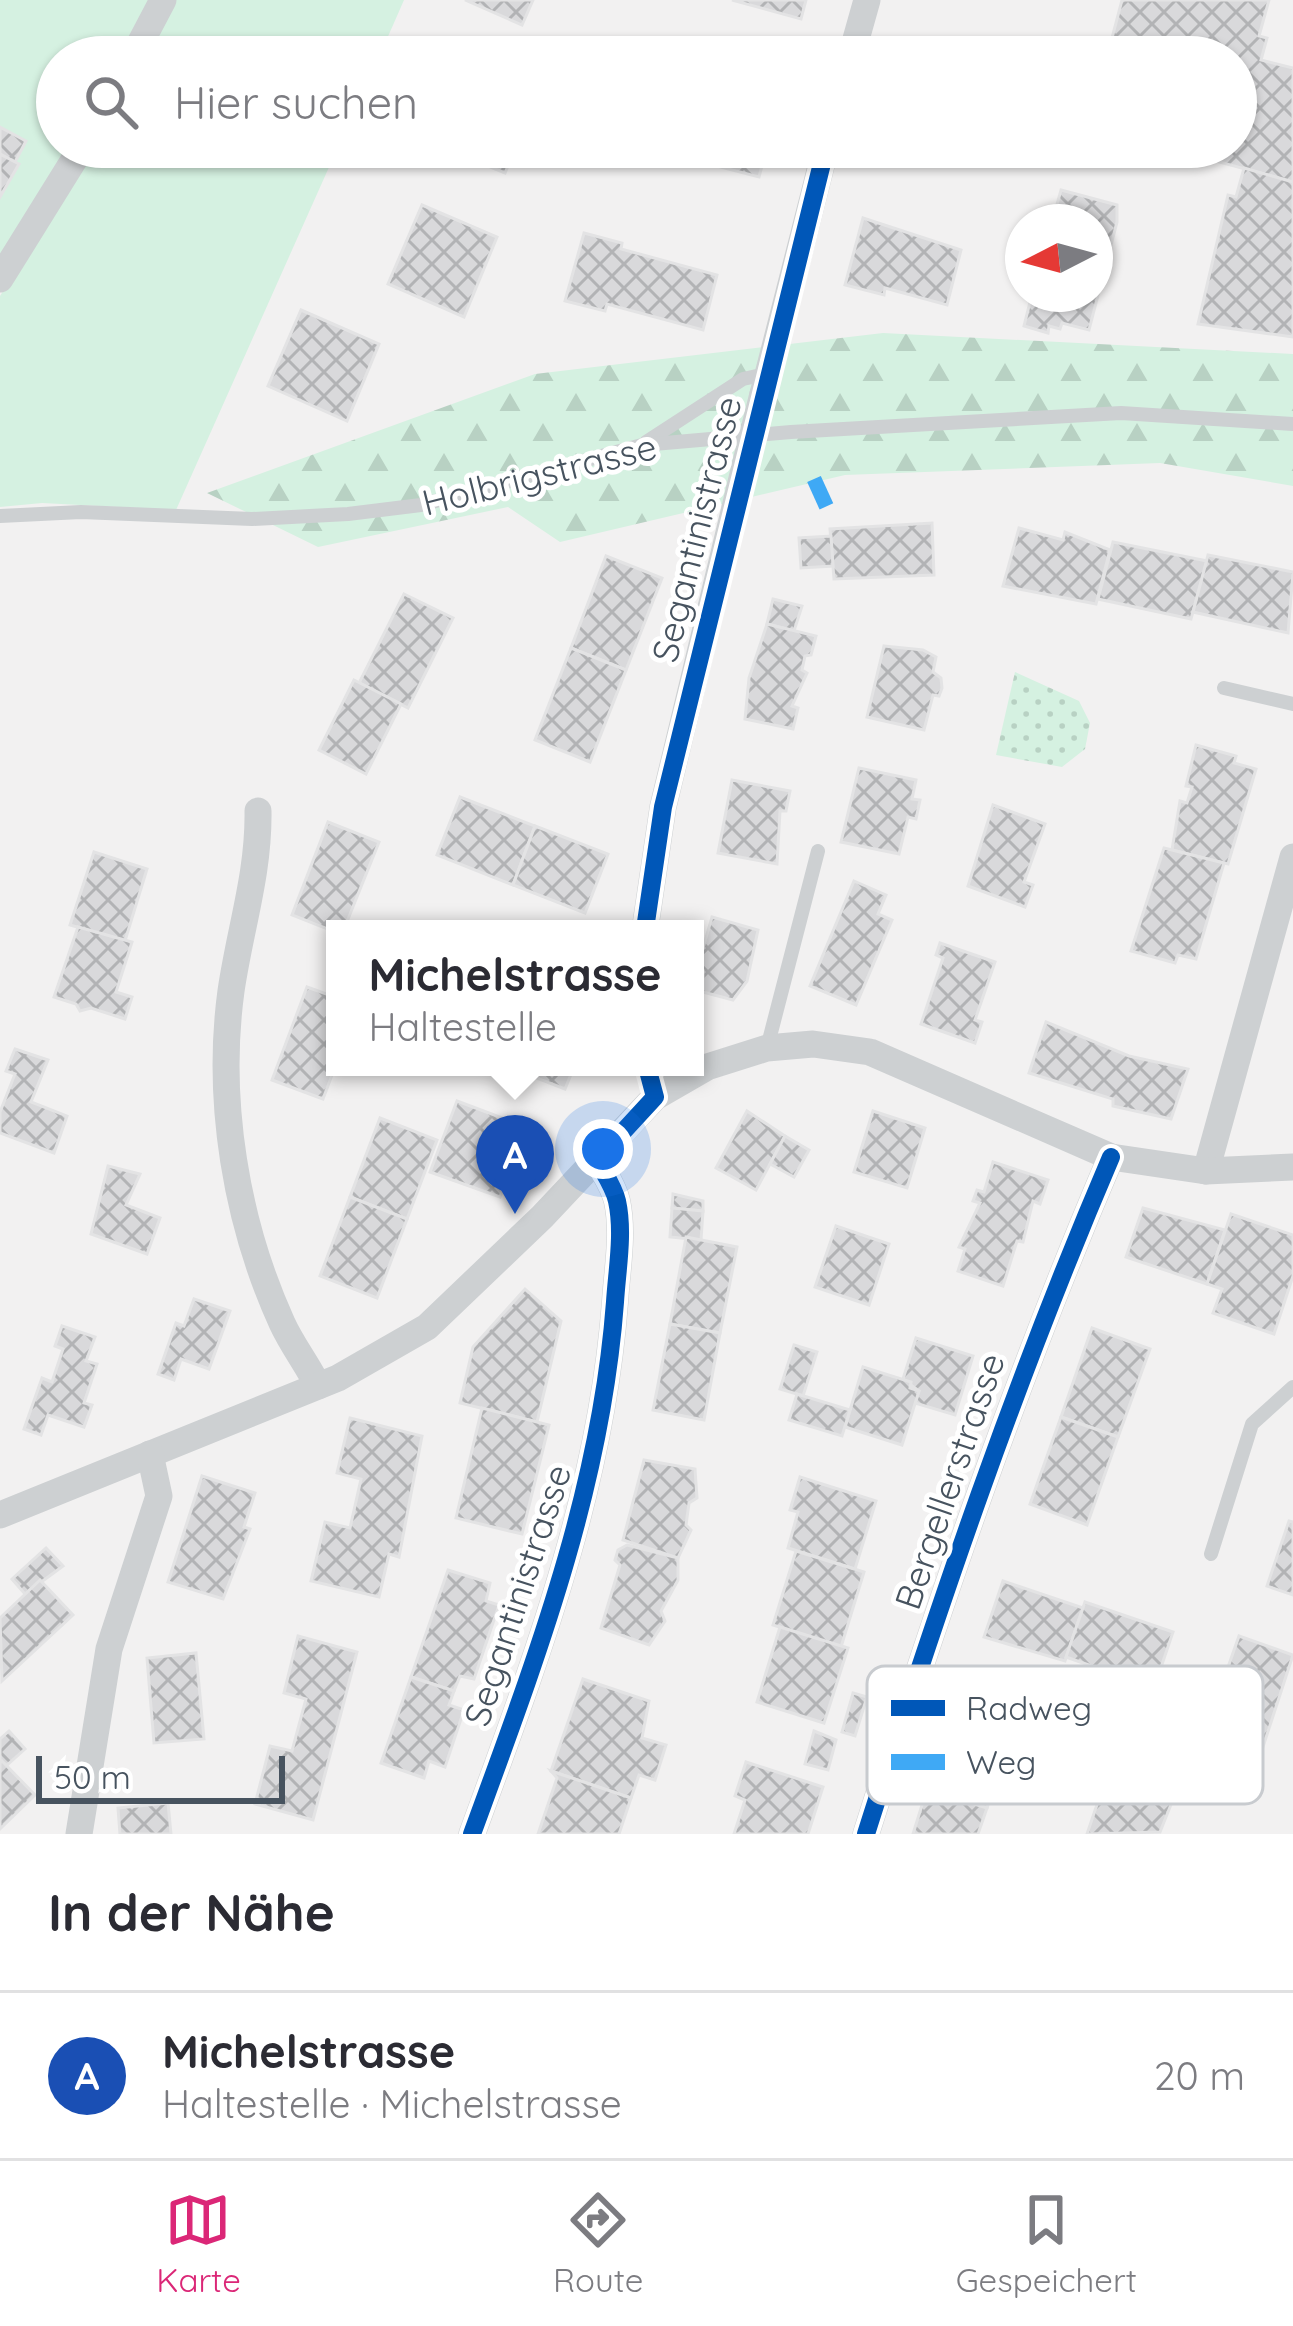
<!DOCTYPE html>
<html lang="de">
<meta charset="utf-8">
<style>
:root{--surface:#fff;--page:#f7f7f7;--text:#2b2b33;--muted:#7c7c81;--line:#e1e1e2;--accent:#db2777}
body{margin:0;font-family:Quicksand,sans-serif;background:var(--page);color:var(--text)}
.compass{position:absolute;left:1005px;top:204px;width:108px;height:108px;border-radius:50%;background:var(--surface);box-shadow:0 3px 9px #0004;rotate:264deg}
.scale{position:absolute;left:36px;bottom:30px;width:249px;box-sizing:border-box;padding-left:12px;border:6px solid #47535f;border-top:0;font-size:33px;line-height:42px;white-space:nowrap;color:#47535f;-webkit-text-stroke:9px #fff;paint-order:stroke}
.you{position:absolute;left:603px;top:1149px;width:42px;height:42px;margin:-30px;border:9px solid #fff;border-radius:50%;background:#1a73e8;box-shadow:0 0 0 18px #1a73e833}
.badge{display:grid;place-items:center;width:78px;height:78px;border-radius:50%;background:var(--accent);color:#fff;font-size:39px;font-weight:700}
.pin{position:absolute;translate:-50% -99px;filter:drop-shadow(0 3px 6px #0008)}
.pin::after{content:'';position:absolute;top:63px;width:42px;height:36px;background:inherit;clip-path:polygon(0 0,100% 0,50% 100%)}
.popup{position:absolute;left:326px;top:920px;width:378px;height:156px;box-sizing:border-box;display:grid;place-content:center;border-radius:0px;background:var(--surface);filter:drop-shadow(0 3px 9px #0005);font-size:39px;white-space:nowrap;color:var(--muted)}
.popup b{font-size:45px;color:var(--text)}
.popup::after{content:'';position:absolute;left:50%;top:100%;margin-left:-24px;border:24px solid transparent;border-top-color:var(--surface)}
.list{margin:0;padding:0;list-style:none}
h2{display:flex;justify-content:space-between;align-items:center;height:156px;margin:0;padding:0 48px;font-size:51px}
h2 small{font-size:39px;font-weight:400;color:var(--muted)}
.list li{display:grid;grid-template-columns:78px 1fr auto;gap:36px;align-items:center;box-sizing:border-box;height:168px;padding:0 48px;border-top:3px solid var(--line)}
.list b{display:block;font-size:45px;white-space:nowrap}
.list p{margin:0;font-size:39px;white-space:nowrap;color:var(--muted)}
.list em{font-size:39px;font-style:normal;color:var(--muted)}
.icon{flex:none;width:66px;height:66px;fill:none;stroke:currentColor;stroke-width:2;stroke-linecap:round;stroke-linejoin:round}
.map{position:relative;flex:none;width:1293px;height:1834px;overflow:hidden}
.search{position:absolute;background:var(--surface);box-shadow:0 3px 9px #0004;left:36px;right:36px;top:36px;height:132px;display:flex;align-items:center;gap:30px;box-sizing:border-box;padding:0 42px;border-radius:66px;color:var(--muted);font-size:45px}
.sheet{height:324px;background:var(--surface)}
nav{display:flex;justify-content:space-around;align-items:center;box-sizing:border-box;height:168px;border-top:3px solid var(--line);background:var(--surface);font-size:33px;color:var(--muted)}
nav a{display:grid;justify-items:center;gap:6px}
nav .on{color:var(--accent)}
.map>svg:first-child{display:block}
.grass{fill:#d5f1e1}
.forest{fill:url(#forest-firs)}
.park{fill:url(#park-dots)}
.building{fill:url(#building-cross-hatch);stroke:#e3e3e4;stroke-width:3}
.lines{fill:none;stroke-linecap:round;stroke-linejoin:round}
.lane{stroke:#cdd0d2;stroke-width:14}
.street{stroke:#cdd0d2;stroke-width:27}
.street-bridge{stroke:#cdd0d2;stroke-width:27}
.quiet{stroke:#3fa9f5;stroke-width:15;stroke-dasharray:30 15;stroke-linecap:butt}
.cycleway-casing{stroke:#fff;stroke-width:26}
.cycleway{stroke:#0057b8;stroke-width:18}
.labels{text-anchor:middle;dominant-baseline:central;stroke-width:10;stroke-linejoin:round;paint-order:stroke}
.street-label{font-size:36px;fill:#47535f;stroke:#fff}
.key{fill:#fff;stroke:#c8cbcf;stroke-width:3}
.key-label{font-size:33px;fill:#47535f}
</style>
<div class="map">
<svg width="1293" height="1834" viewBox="0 0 1293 1834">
<defs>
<pattern id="forest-firs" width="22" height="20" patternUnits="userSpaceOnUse" patternTransform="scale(3)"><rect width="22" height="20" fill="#d5f1e1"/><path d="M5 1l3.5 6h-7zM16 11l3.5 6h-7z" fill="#b8d1c3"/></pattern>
<pattern id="park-dots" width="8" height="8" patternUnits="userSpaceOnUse" patternTransform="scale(3)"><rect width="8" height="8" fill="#d5f1e1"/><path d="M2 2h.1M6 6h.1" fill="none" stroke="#b8d1c3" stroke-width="1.8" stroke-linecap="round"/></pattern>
<pattern id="building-cross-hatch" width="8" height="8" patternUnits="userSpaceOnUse" patternTransform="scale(3)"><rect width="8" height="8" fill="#d9d9db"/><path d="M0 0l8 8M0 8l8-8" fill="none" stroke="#b2b3b5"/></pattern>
</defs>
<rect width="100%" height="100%" fill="#f2f1f1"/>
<g class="grass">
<path d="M0,0H150L119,57H57V147H68L0,257Z"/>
<path d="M176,0H404L379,57H145Z"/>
<path d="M93,147H338L176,510L42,503L0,507V296Z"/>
</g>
<path class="forest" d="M883,333L1293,354V486L1160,463L845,475L560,542L508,507L318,547L207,493L535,374Z"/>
<path class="park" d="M1015,672L1079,701L1090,723L1085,749L1062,767L996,755Z"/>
<g class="building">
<path d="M465,0H533L522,25Z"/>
<path d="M732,0H806L801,19Z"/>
<path d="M1122,0H1269L1259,36L1267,38L1261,60L1293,68V182L1164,147H1236V57H1107Z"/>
<path d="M0,127L26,141L15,162L0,154Z"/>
<path d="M442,147H516L505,173Z"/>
<path d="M767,147L759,177L663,152L661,159L621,149Z"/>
<path d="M0,154L19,164L0,197Z"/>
<path d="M1244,168L1293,182V337L1198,324L1228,195L1236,197Z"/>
<path d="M1061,190L1117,205V222L1089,330L1062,323L1060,329L1049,326L1048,333L1024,326L1032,294H1095V222H1052Z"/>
<path d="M422,205L497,237L464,317L388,284Z"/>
<path d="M863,218L961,250L947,305L885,288L884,295L845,285Z"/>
<path d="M584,233L622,243L621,249L717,275L703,330L607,304L605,311L565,301Z"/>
<path d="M301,310L379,344L347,421L268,386Z"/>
<path d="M932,523L934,575L834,579L830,529Z"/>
<path d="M1019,528L1063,540L1065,532L1110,550L1096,604L1003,586Z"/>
<path d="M831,536L833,566L801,568L799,538Z"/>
<path d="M1113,542L1207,561L1191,619L1098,599Z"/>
<path d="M1208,555L1293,572L1288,633L1193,612Z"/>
<path d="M606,556L662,578L626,670L571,648Z"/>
<path d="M404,594L453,618L408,708L359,683Z"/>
<path d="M773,599L802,606L794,631L767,624Z"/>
<path d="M767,624L816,636L811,655L805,656L802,670L807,673L792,706L798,708L793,729L745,719L749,678Z"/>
<path d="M884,646L923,650L936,657L933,672L941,678L942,688L939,696L933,695L924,730L867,717Z"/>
<path d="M571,648L626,670L590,762L535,740Z"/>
<path d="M354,680L401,704L366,774L319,750Z"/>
<path d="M1196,745L1236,756L1234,763L1256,769L1228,864L1172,850L1180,801L1187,803L1192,787L1186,786Z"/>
<path d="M859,768L916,780L912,799L920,800L916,819L908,817L899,854L841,842Z"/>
<path d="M732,780L790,791L786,811H780L777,864L718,853Z"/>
<path d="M460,797L535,826L513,885L437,855Z"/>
<path d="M993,805L1045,824L1024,882L1033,885L1025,907L968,886Z"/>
<path d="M328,822L379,842L344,929L335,932L292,915Z"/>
<path d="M535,826L608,854L585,913L513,885Z"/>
<path d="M1164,848L1224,863L1196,959L1178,955L1175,963L1131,951Z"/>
<path d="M94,852L147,869L125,941L70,925Z"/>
<path d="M854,881L886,895L878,914L892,920L856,1005L810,986Z"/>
<path d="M712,917L758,930L747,981L733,1000L703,992V970L698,965Z"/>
<path d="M78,927L132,942L116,992L132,997L125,1019L91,1008L80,1011L76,1004L54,997Z"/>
<path d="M940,943L995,962L975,1020L982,1022L975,1043L921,1024L943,958L936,955Z"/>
<path d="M307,987L335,997V1067L323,1099L272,1080Z"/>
<path d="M1046,1022L1129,1056L1188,1069L1171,1119L1113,1106V1099L1029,1073Z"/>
<path d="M15,1049L48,1060L31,1102L67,1116L54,1153L0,1133V1112L15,1074L6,1071Z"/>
<path d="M508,1067H574L565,1089Z"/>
<path d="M457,1101L526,1127L500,1197L430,1172Z"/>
<path d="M747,1111L785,1136L756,1190L716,1168Z"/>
<path d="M873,1111L925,1128L907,1188L854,1172Z"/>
<path d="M380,1118L437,1140L407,1219L350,1197Z"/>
<path d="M785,1136L809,1150L794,1177L770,1164Z"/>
<path d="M993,1162L1048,1180L1040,1204L1033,1201L1023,1242L1017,1241L1003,1286L958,1271L965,1249L959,1247L980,1203L973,1201L977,1190L984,1192Z"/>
<path d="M108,1166L140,1174L126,1205L160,1218L147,1254L91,1234Z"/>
<path d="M673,1194L703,1201V1211L672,1208Z"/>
<path d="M350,1197L407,1219L377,1298L320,1276Z"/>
<path d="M672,1208L703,1211L701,1240L670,1237Z"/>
<path d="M1143,1208L1225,1230L1207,1284L1126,1257Z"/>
<path d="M1231,1214L1293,1235V1276L1274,1334L1213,1313L1222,1289L1207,1284Z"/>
<path d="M836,1226L889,1244L869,1305L815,1287Z"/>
<path d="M686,1237L737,1247L720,1333L670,1324Z"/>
<path d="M525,1289L561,1321L537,1422L460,1403L473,1347Z"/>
<path d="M194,1299L230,1311L209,1369L181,1359L174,1380L158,1374L176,1323L184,1326Z"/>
<path d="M670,1324L720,1333L704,1420L653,1410Z"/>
<path d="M62,1326L95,1337L86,1361L97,1364L84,1403L92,1405L84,1427L48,1415L41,1435L24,1429L42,1378L52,1382L63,1349L55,1346Z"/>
<path d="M1092,1328L1150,1349L1118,1437L1061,1417Z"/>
<path d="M916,1338L973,1356L955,1415L915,1403L919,1391L903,1379Z"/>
<path d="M794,1345L817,1352L803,1396L780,1389Z"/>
<path d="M863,1367L911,1382L910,1388L919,1391L902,1445L845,1427Z"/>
<path d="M797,1394L850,1410L842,1436L789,1420Z"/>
<path d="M482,1408L549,1425L522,1534L456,1518Z"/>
<path d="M1061,1417L1118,1437L1087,1525L1030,1504Z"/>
<path d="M350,1418L422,1436L399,1557L389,1554L379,1597L311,1581L325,1522L350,1528L361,1479L337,1473Z"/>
<path d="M644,1460L695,1469L697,1498L689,1503L686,1525L691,1530L678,1558L623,1540Z"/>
<path d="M202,1476L255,1493L244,1527L250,1529L223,1599L168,1582Z"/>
<path d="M800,1477L876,1501L855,1569L788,1548L798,1512L790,1510Z"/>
<path d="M1289,1521L1293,1522V1595L1267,1586Z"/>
<path d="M627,1545L678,1558V1580L661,1611L665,1621L649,1645L601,1628L620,1565L615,1560L618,1550Z"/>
<path d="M46,1548L63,1566L25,1594L12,1579Z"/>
<path d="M796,1551L864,1572L841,1647L773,1625Z"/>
<path d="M448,1570L490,1583L486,1601L499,1605L474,1679L460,1676L454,1691L411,1677Z"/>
<path d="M40,1580L73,1615L2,1681L0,1618Z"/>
<path d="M1003,1581L1083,1608L1065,1661L984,1637Z"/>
<path d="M1085,1602L1173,1632L1154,1688L1066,1657Z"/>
<path d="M780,1627L848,1648L824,1723L757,1702Z"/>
<path d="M298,1636L357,1652L313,1820L255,1804L270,1746L292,1751L306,1699L284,1693Z"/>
<path d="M1239,1636L1293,1655L1260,1756L1204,1735Z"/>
<path d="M196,1653L204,1739L154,1743L147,1658Z"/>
<path d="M411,1677L454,1691L449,1705L464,1710L445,1767L429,1761L424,1778L381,1763Z"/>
<path d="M583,1679L649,1701L642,1738L666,1745L655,1780L639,1775L631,1798L551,1771Z"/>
<path d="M853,1693L867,1697L855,1736L842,1732Z"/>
<path d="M953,1708L1012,1727L987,1808L927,1789Z"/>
<path d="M9,1731L25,1749L7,1765L0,1763V1739Z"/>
<path d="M814,1731L836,1740L828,1770L805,1764Z"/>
<path d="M2,1761L35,1795L0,1829V1763Z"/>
<path d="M746,1762L823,1787L808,1834H734L745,1800L735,1796Z"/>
<path d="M1125,1765L1176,1792L1160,1832L1087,1834L1108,1772L1118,1777Z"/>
<path d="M551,1771L631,1798L619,1834H538L557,1778Z"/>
<path d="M927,1789L987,1808L978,1834H913Z"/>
<path d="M168,1803L171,1834H120L118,1808Z"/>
</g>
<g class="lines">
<g class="lane">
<path d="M646,442L743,379L766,374"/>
<path d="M0,516L81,512L252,519L348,514L421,505L642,445L791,432L1121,413L1293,424"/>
<path d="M1224,688L1293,704"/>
<path d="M767,1048L818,851"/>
<path d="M1211,1554L1252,1424L1293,1387"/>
</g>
<g class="street">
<path d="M133,57L163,0"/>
<path d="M851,57L867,0"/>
<path d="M0,279L82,147"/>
<path d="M763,394L826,147"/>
<path d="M258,811C259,874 240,929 231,991C216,1101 236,1222 282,1323C292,1345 307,1364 318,1386"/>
<path d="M645,929L663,807L745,466"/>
<path d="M1206,1171L1293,857"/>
<path d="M0,1515L338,1378L427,1327L542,1217L655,1097L707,1067L767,1048L813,1044L870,1052L1111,1157L1206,1171L1293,1167"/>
<path d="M79,1834L109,1649L159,1496L150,1454"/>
<path d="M472,1834C536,1659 601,1490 615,1302C617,1270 624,1233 617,1201C614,1187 604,1173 597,1160"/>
<path d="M866,1834C939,1604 1016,1379 1111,1157"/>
</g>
<path class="street-bridge" d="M745,466L763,394"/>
<path class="quiet" d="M814,479L829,512"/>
<defs>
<g id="cycleway">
<path d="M645,929L663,807L826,147"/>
<path d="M472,1834C536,1659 601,1490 615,1302C617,1270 624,1233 617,1201C614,1187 604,1173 597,1160L655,1097L647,1067"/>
<path d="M866,1834C939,1604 1016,1379 1111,1157"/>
</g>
</defs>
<use href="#cycleway" class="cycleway-casing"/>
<use href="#cycleway" class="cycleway"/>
</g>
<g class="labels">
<g class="street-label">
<text transform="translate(539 474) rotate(-14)">Holbrigstrasse</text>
<text transform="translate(696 529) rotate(-76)">Segantinistrasse</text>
<text transform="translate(949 1481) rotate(-71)">Bergellerstrasse</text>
<text transform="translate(517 1595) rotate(-72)">Segantinistrasse</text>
</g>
</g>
<rect x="867" y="1666" width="396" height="138" rx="18" class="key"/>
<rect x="891" y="1700" width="54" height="16" fill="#0057b8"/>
<rect x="891" y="1754" width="54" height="16" fill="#3fa9f5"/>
<g class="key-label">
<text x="966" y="1720">Radweg</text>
<text x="966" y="1774">Weg</text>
</g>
</svg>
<svg class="compass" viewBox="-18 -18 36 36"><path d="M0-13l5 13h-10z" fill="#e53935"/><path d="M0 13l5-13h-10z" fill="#7c7c81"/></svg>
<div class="scale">50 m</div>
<div class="you"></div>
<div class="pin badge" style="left:515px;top:1214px;background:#1a4fb4">A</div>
<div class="popup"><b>Michelstrasse</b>Haltestelle</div>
<div class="search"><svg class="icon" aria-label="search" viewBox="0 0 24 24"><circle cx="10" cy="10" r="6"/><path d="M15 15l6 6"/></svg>Hier suchen</div>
</div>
<section class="sheet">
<h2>In der Nähe<small></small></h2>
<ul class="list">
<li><span class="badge" style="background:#1a4fb4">A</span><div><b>Michelstrasse</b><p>Haltestelle · Michelstrasse</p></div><em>20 m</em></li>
</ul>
</section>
<nav>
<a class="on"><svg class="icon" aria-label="map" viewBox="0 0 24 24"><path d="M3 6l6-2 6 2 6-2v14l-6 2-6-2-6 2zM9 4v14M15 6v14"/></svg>Karte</a>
<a><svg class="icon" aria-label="directions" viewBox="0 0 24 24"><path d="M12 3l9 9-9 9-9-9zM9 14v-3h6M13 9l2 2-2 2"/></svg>Route</a>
<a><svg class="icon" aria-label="saved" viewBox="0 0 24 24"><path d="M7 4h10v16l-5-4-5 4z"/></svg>Gespeichert</a>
</nav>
